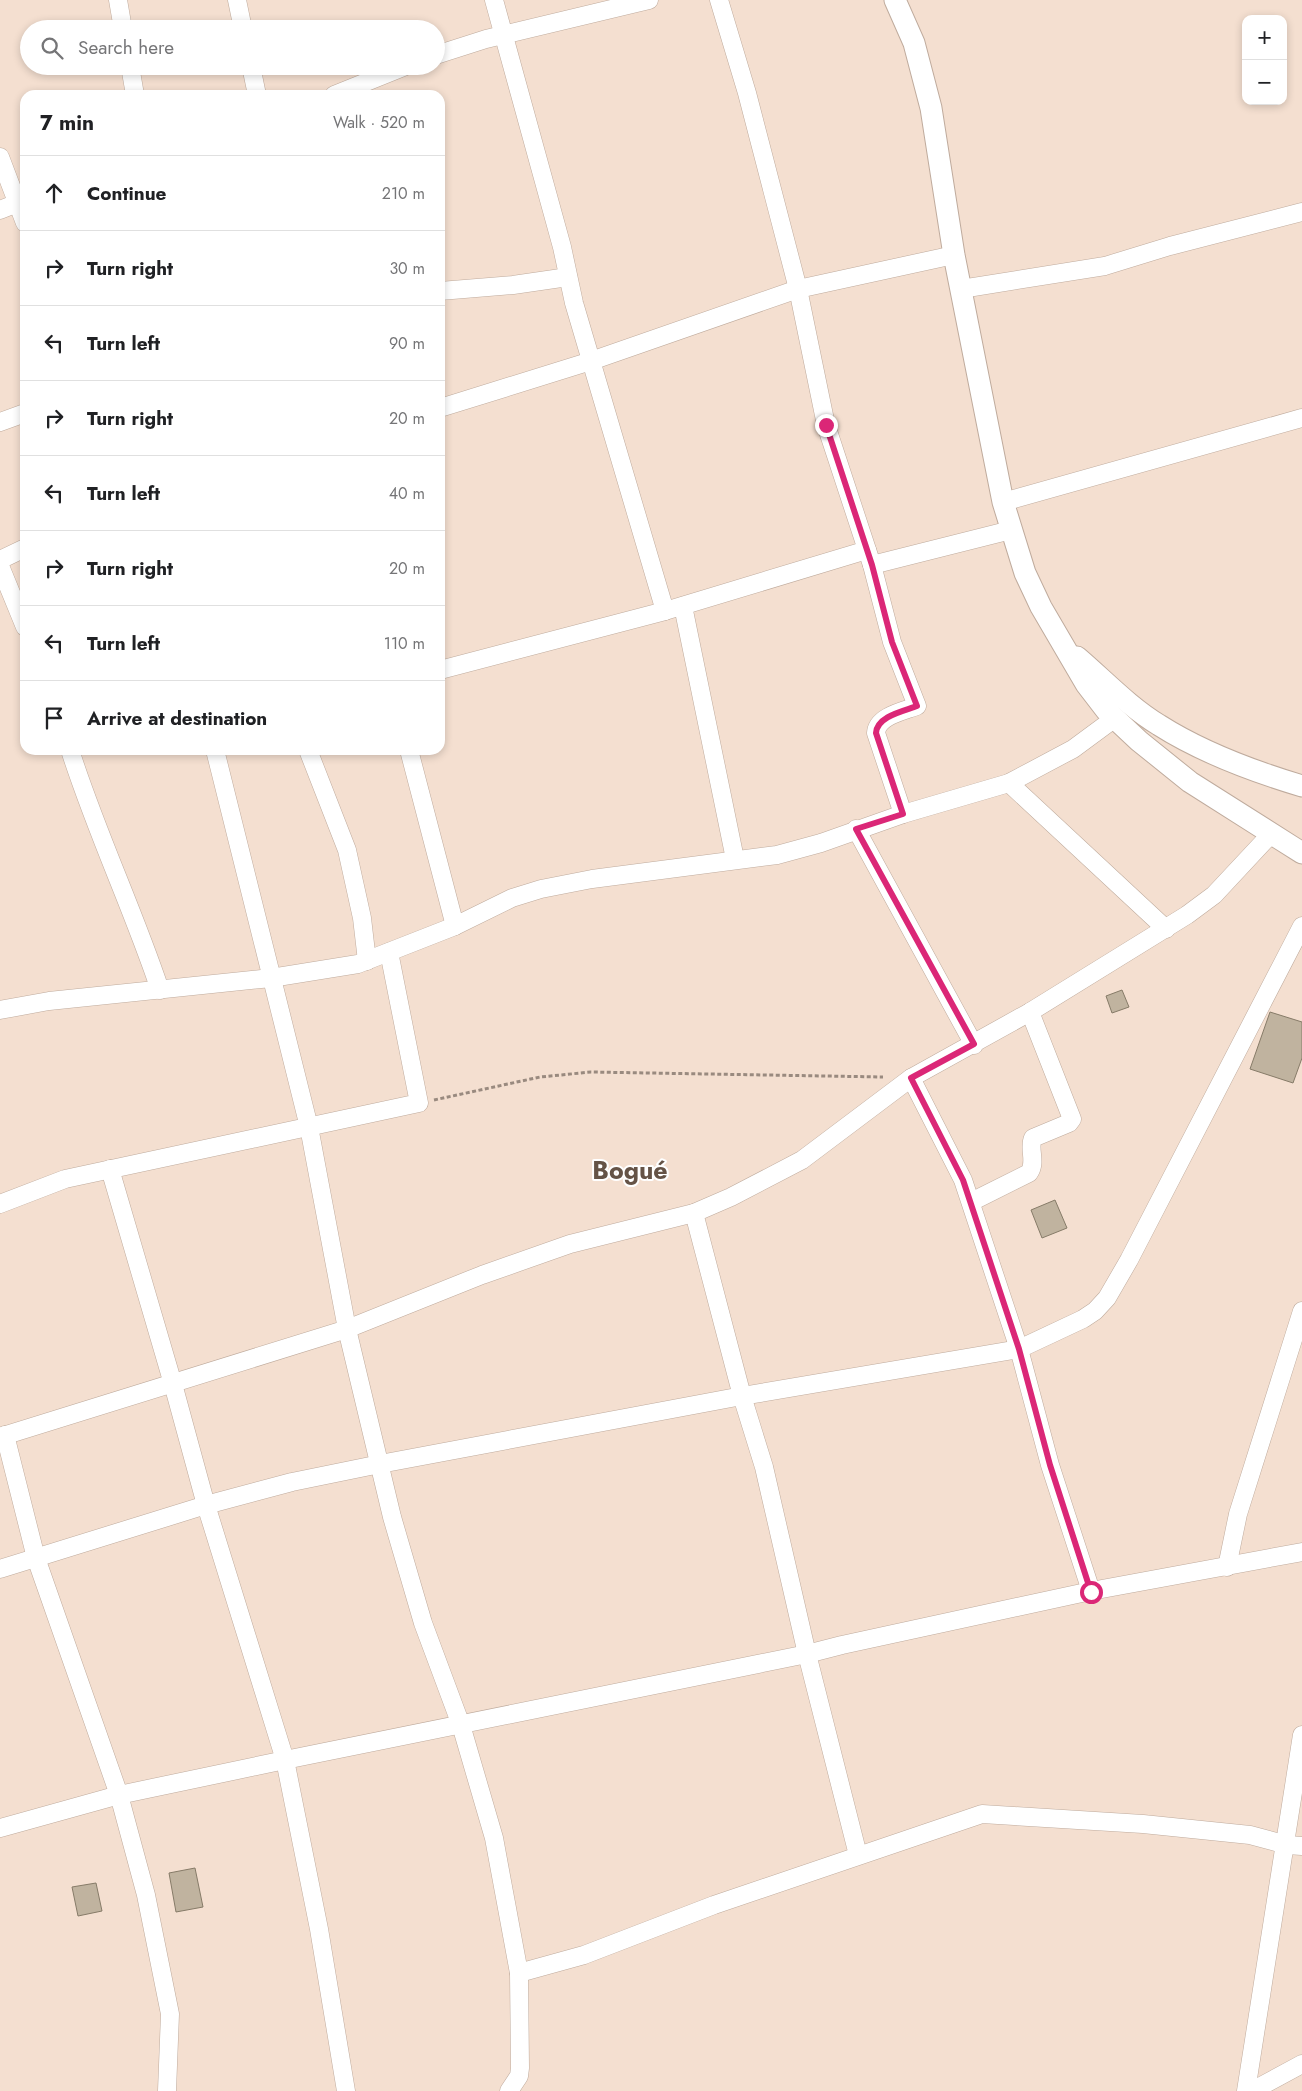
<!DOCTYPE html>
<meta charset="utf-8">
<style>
:root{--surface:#fff;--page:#f2f2f2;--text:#202124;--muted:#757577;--line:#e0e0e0}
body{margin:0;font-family:Jost,sans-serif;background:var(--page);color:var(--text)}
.controls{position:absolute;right:15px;top:15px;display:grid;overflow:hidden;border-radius:10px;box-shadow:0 2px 8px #0003}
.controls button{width:45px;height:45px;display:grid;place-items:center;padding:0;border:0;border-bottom:1px solid var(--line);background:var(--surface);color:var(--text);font:25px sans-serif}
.stop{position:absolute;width:15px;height:15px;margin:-11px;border:4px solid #db2777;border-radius:50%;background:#fff}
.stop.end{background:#db2777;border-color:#fff;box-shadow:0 1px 5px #0008}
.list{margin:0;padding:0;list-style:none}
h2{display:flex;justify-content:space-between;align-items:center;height:65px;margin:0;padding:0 20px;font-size:21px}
h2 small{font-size:16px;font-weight:400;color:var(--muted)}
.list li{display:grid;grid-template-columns:32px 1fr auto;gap:15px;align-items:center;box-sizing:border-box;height:75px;padding:0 20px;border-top:1px solid var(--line)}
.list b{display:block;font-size:19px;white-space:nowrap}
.list em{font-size:16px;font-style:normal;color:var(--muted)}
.icon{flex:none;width:28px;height:28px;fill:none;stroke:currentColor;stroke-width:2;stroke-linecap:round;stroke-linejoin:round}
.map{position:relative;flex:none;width:1302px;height:2091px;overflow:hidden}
.search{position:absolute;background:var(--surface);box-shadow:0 2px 8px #0003;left:20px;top:20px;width:425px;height:55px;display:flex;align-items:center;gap:12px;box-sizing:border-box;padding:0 18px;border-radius:28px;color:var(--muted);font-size:19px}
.panel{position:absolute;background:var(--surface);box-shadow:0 2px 8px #0003;left:20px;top:90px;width:425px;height:665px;border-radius:15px}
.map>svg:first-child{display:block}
.building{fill:#c0b39f;stroke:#867b68}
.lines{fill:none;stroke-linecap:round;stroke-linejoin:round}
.minor-casing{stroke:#bfab9d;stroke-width:19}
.tertiary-casing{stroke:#bfab9d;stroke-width:23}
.path{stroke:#998a7f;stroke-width:3;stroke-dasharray:4 2.5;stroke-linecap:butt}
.minor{stroke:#fff;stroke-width:18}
.tertiary{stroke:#fff;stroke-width:21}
.route{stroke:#db2777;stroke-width:6}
.labels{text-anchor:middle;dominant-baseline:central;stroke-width:4;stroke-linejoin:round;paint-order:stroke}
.town-label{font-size:25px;font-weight:bold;fill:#655346;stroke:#fff}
</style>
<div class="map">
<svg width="1302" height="2091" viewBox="0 0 1302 2091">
<rect width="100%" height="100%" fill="#f4dfd0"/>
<g class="building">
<path d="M1122,990L1129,1007L1112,1013L1106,996Z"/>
<path d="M1270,1012L1302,1022V1058L1293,1083L1250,1069Z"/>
<path d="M1055,1200L1067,1228L1042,1238L1031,1210Z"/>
<path d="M195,1868L203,1907L176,1912L169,1873Z"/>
<path d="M96,1883L102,1911L78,1916L72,1887Z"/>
</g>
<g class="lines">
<defs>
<g id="minor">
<path d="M118,0L123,29"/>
<path d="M237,0L243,29"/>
<path d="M494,0L562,247L574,303L665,611L867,550"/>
<path d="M719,0L747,93L798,289L826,425L872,565L892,642L917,706C904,711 877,716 876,733L903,814"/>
<path d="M436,55L486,39L649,0"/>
<path d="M130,66L135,95"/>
<path d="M251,66L257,95"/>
<path d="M334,95L406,66"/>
<path d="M0,157L25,223"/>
<path d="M0,210L25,200"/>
<path d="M961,289L1105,266L1170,246L1302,212"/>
<path d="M440,291L513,285L568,277"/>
<path d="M440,408L591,361L798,289L954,255"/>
<path d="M0,422L25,413"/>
<path d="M1003,502L1302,418"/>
<path d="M0,560L25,548"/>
<path d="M872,565L1011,530"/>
<path d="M0,566L25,627"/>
<path d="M683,606L735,859"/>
<path d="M440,670L665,611"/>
<path d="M70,750C96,832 133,909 160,990"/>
<path d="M215,750L309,1127L347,1329L392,1517L423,1623L461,1725L494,1838L519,1973L520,2068L519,2076L509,2091"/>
<path d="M308,750L347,850L362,918L367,961"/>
<path d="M409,750L455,926"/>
<path d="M1009,783L1166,929"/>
<path d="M856,829L974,1045"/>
<path d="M0,1010L49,1001L271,978L358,964L455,926L512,898L541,889L592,879L777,855L821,843L903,814L1009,783L1073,749L1115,718"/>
<path d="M911,1078L963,1180L1019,1349L1050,1465L1091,1591"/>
<path d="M110,1169L173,1384L206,1505L285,1760L319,1929L346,2091"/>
<path d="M971,1202L1029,1173C1037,1162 1028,1149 1033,1138L1069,1123L1072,1119L1030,1012"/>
<path d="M0,1204L65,1179L419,1103L389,952"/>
<path d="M694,1213L742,1396L764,1467L807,1654L858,1855"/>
<path d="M5,1435L36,1558L119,1795L146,1895L170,2014L167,2091"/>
<path d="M0,1437L347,1329L482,1275L570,1244L694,1213L731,1197L802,1160L911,1078L1030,1012L1187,915L1214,895L1271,834"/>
<path d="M1227,1567L1238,1514L1302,1311"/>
<path d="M0,1569L206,1505L292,1482L380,1464L742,1396L1019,1349L1083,1319L1095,1311L1107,1298L1129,1260L1302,926"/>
<path d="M0,1828L119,1795L285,1760L807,1654L842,1645L1091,1591L1302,1552"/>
<path d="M519,1973L584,1955L714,1905L982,1814L1143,1824L1250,1835L1287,1845L1302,1846"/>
<path d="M1246,2091L1302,1735"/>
<path d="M1252,2091L1302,2064"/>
</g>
<g id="tertiary">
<path d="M895,0L914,43L931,108L954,255L1003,502L1025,573L1041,607L1086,684L1106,710L1139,741L1190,782L1302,853"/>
<path d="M1077,657C1103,679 1129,707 1159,725C1203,753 1252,771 1302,786"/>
</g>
</defs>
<use href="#minor" class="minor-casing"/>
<use href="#tertiary" class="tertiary-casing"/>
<path class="path" d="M434,1100L540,1077L591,1072L883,1077"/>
<use href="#minor" class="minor"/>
<use href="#tertiary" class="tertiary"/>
</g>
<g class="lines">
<path class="route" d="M826,425L872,565L892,642L917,706C904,711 877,716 876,733L903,814L856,829L974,1044L911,1078L963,1180L1019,1349L1050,1465L1091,1592"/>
</g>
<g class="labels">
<g class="town-label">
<text x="630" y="1170">Bogué</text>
</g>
</g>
</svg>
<div class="controls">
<button>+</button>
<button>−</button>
</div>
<div class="stop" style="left:1091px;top:1592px"></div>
<div class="stop end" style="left:826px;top:425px"></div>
<div class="search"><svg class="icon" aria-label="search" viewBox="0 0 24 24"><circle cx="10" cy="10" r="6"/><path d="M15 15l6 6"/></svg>Search here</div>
<section class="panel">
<h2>7 min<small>Walk · 520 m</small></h2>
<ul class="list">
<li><svg class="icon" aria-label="ahead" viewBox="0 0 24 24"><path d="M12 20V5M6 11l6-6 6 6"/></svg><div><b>Continue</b></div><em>210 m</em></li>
<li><svg class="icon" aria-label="right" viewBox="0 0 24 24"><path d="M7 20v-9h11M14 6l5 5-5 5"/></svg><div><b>Turn right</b></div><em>30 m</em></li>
<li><svg class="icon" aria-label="left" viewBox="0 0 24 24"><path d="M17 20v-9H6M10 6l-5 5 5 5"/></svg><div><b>Turn left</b></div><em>90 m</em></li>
<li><svg class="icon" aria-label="right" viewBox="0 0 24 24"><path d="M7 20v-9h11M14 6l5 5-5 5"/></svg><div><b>Turn right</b></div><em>20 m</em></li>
<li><svg class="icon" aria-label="left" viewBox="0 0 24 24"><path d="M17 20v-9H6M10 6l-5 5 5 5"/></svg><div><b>Turn left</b></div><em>40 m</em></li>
<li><svg class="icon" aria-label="right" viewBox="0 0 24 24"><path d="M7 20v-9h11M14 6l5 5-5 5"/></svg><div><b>Turn right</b></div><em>20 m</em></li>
<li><svg class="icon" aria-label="left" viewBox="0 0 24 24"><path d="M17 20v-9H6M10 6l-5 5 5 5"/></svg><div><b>Turn left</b></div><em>110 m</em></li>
<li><svg class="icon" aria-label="arrive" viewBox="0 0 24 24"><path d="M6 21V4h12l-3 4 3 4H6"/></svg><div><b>Arrive at destination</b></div></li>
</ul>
</section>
</div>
